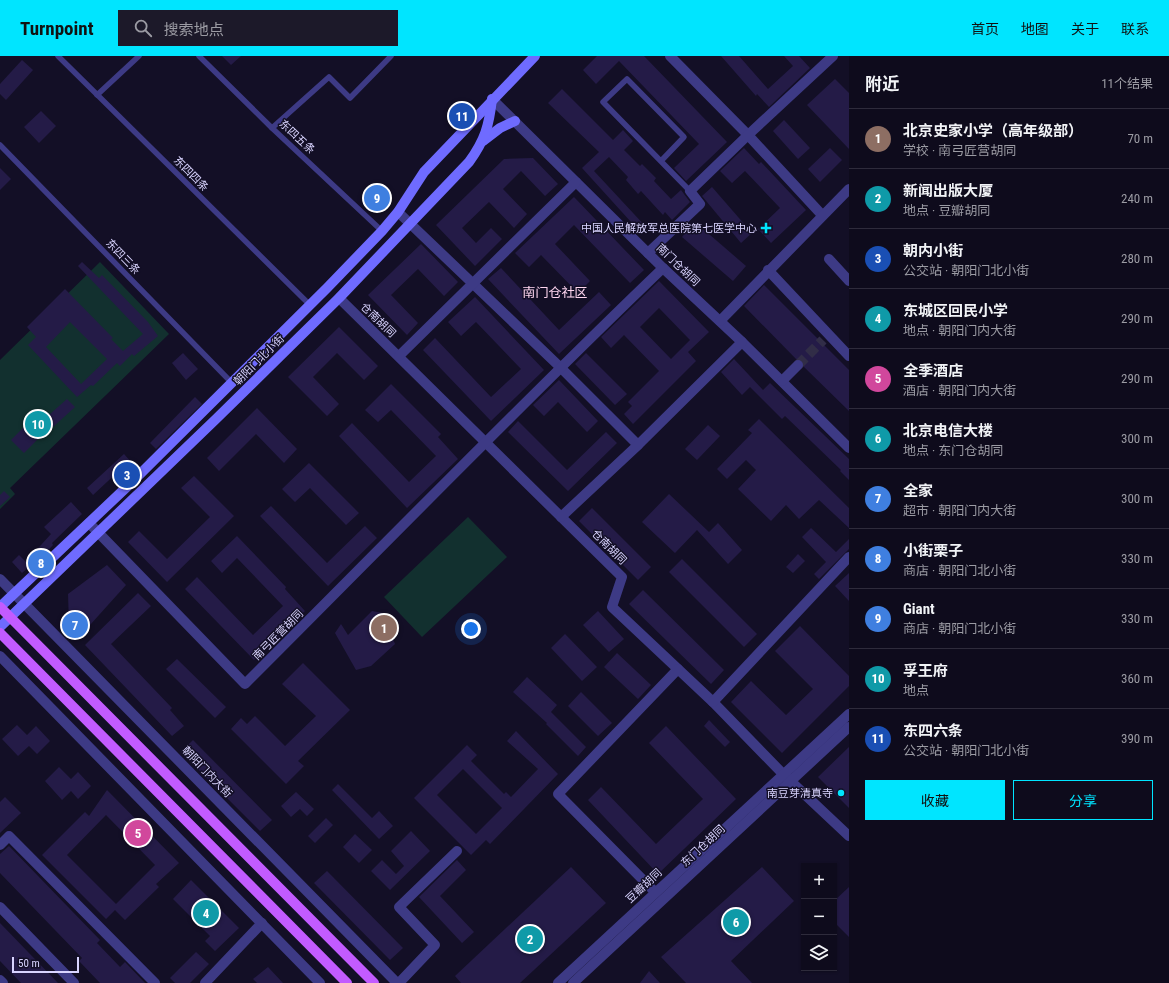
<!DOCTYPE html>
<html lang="zh">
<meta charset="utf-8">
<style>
:root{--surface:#0e0b1c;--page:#1c1929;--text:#f1f3f6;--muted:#9b9ba3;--line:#2e2b3b;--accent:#00e5ff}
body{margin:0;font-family:"Roboto Condensed","Noto Sans SC",sans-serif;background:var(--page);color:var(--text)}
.controls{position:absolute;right:12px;bottom:12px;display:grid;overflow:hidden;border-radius:0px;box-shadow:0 1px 3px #0004}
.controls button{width:36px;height:36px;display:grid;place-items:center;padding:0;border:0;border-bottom:1px solid var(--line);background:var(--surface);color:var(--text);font:20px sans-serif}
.scale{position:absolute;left:12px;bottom:10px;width:67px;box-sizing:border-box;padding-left:4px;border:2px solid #d9d4ff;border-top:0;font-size:11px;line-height:14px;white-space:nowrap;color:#d9d4ff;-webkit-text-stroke:3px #130f26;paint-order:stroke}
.you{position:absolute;left:471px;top:573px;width:14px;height:14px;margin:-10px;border:3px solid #fff;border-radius:50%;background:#1a73e8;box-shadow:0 0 0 6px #1a73e833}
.badge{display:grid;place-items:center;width:26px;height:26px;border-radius:50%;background:var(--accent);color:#fff;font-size:13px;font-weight:700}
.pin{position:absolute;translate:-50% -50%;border:2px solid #fff;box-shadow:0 1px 4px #0006}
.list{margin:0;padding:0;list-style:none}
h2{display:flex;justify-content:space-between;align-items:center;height:52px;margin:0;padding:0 16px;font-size:17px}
h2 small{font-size:13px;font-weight:400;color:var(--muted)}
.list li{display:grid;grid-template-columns:26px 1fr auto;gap:12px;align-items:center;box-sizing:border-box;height:60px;padding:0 16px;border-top:1px solid var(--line)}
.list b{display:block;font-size:15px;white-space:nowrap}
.list p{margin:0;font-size:13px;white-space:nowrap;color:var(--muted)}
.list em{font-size:13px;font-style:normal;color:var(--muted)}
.actions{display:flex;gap:8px;padding:12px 16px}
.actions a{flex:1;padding:9px 0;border:1px solid var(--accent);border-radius:0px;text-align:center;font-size:14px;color:var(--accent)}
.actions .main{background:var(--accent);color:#111}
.icon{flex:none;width:22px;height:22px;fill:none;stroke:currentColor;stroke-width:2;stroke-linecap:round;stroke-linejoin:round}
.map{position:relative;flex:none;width:849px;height:927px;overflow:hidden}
header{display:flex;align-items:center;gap:24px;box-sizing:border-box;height:56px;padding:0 20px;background:var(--accent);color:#111}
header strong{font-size:19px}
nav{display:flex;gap:22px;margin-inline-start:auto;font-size:14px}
.search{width:280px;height:36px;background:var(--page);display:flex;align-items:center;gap:10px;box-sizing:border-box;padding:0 14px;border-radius:0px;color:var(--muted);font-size:15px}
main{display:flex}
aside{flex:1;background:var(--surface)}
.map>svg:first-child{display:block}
.green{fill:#12302f}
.building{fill:#241b47;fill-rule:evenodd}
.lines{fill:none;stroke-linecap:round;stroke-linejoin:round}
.minor-tunnel{stroke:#312d47;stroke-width:10;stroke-dasharray:10 5;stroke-linecap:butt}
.service{stroke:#3d3a85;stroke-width:5.5}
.minor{stroke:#3d3a85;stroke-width:10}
.tertiary{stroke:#3d3a85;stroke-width:10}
.secondary{stroke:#6f6bff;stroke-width:10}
.primary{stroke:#c25bff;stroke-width:10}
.poi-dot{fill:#00e5ff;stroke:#130f26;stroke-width:1.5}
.labels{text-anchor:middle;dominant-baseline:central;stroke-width:3;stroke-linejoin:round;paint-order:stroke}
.street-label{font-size:11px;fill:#d9d4ff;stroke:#130f26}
.poi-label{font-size:11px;fill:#d9d4ff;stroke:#130f26;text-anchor:end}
.quarter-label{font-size:13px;fill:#ffd6f0;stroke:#130f26}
</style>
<header>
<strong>Turnpoint</strong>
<div class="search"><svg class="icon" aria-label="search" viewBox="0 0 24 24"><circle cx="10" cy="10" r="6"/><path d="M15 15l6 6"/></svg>搜索地点</div>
<nav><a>首页</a><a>地图</a><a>关于</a><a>联系</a></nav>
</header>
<main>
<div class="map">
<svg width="849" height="927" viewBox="0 0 849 927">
<rect width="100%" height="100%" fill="#130f26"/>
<g class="green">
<path d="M100,206L169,278L10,432L15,438L0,453V304Z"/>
<path d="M468,461L507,501L422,581L384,541Z"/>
</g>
<g class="building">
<path d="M222,0H241L231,9Z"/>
<path d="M597,0H644L727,86L686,125L674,112L699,88L619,5L596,28L583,14Z"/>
<path d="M721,0H739L768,33L793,10L784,0H799L810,12L769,51L757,38L756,40Z"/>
<path d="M22,4L33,14L6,44L0,38V28Z"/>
<path d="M835,23L849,37V93L807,49Z"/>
<path d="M562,33L613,84L623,74L633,85L624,94L640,110L642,108L656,122L654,125L671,143L681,134L690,146L672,164L665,156L663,159L641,135L638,138L626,124L628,121L609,101L594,115L647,172L641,177L582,112L599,96L548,47Z"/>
<path d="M41,55L56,70L39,87L24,71Z"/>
<path d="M784,64L810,92L798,103L773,75Z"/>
<path d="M744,92L759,108L761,106L806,154L771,187L758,173L780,152L745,115L732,127L720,115Z"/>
<path d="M830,92L842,104L820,126L808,113Z"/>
<path d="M533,102L558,128L545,140L521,115L503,133L527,158L514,172L489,146L462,172L476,187L491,172L502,183L475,210L436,169L504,103Z"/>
<path d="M0,112L11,123L0,134Z"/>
<path d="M712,131L752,177L741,187L702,140Z"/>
<path d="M574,141L644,214L630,227L574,169L555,188L590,225L578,237L541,199L529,211L515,197Z"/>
<path d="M695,166L746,210L733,225L682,181Z"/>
<path d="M421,188L458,226L444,240L418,213L391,239L418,267L407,279L368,239Z"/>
<path d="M82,206L99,222L102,219L148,266L158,280L134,300L132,298L120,310L117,307L93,330L91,329L77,341L28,289L36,281L27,271L65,233L113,282L111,283L123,295L143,278L78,210ZM70,266L107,303L81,328L46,291Z"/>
<path d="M501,212L559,274L599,236L611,249L559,298L488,223Z"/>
<path d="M659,225L709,276L688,296L696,305L633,368L624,358L632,350L628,346L659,315L624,279L611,292L601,281ZM659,252L690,284L671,303L640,271Z"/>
<path d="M764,229L849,314V355L804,311L802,304L796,303L744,250Z"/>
<path d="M475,241L544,314L491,365L423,294L435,282L491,341L521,313L476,266L461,280L448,266Z"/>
<path d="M339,271L378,310L364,324L337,297L313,321L339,348L327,360L288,321Z"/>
<path d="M183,297L198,313L186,324L172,307Z"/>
<path d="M586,297L627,338L615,349L575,308Z"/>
<path d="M734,303L763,334L770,327L849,403V424L840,415L841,414L785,360L782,363L750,331L742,339L721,316Z"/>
<path d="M559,324L598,365L587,376L558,346L544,360L533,349Z"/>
<path d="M391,328L441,378L438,381L458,403L407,452L339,380L352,367L409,426L436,400L391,354L378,366L365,354Z"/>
<path d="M195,341L202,348L156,393L150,387Z"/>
<path d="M67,343L75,351L53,371L52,369L24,397L11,384L35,360L41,366Z"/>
<path d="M257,352L297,393L284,407L256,378L219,415L207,402Z"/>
<path d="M759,363L849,452V472L819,444L799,463L786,449L771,465L738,433L756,414L746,404L727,423L717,413L752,377L748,374Z"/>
<path d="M518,365L567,414L606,376L617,387L568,435L508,376Z"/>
<path d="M708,369L720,380L697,404L685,393Z"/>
<path d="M124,398L132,407L124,415L122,412L93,439L87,432Z"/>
<path d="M309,407L359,457L346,469L310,432L295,446L282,433Z"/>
<path d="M194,420L234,460L167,526L128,486L139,475L167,503L210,461L181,432Z"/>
<path d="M4,435L10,441L0,450V439Z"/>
<path d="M669,438L709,476L718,467L742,494L728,508L697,474L675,497L642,466Z"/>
<path d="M71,446L82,458L52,487L53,489L37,506L31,500L51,478L44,471Z"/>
<path d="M271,450L327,507L365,470L377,482L328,530L260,460Z"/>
<path d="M592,452L651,511L638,524L579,465Z"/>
<path d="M811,472L836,496L849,483V493L819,523L814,518L826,506L802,481Z"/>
<path d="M237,480L286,531L285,533L305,555L254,604L185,533L197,521L253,579L283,550L237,502L222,517L211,505Z"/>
<path d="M798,498L805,505L793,517L786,511Z"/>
<path d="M19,499L30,510L22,517L12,506Z"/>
<path d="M682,503L757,578L744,591L669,516Z"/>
<path d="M107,509L126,529L81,579L69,568L68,538Z"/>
<path d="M849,517V545L835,530Z"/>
<path d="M643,534L724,614L711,628L629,548Z"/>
<path d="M138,537L151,550L111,588L172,652L170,654L184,670L172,680L85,589Z"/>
<path d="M372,555L383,557L395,588L371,610L356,614L335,577L341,568L348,579Z"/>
<path d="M598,555L624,583L609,596L583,569Z"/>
<path d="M800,570L849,620V630L782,697L731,646L751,625L786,659L813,633L775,595Z"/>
<path d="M565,578L597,611L582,625L551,592Z"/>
<path d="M617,597L651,629L638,643L604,611Z"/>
<path d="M177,603L226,651L215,662L166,613Z"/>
<path d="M303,607L350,654L298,705L304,710L286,728L231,673L241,662L247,668L255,660L285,690L316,660L282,628Z"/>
<path d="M527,621L557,649L551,656L586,691L578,700L546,668L547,667L513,636Z"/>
<path d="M581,636L612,667L598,680L568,650Z"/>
<path d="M709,664L730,686L725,691L704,670Z"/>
<path d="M17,669L27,679L36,670L50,685L37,698L29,690L18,700L2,683Z"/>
<path d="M666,670L736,743L658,818L588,744L601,731L656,788L703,743L649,687Z"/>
<path d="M516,675L558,718L490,788L486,784L471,799L414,742L467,689L477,699L471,705L504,738L506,736L511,741L538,713L507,685ZM463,713L502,752L476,778L437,739Z"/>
<path d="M193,684L272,764L260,775L181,696Z"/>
<path d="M849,691V752L818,721Z"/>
<path d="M59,711L71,723L78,716L91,730L78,743L71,735L62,744L45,725Z"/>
<path d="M338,728L372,762L379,755L393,770L379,783L332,734Z"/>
<path d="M107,734L179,807L156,828L159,831L125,864L115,854L106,863L42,799L85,756L89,760ZM106,759L155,809L116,848L67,799Z"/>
<path d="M296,736L314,753L307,760L300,753L291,761L281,750Z"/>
<path d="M5,741L21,757L0,777V746Z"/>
<path d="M326,762L333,769L315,787L308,780Z"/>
<path d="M411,775L430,795L390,834L371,815L382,804L396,818L404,810L391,795Z"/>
<path d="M355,778L372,794L359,807L343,791Z"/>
<path d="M9,790L100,884L97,887L120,911L125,906L145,927H100L79,905L82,902L0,817V798Z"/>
<path d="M457,804L466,814L440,840L474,876L462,887L419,841Z"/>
<path d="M571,811L606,847L520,927H461L455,920Z"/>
<path d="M762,811L794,845L731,905L752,927H686L661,901Z"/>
<path d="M327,815L403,892L390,904L314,827Z"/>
<path d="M191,824L239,872L215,895L205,885L210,880L173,843Z"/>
<path d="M849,831V881L834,866V845Z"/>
<path d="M0,867L58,927H21L0,905Z"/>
<path d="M196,896L209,908L190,927H175L170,922Z"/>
<path d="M268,911L283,927H257L253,923Z"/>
<path d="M649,915L660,927H640Z"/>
</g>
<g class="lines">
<path class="minor-tunnel" d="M798,309L823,284"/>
<g class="service">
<path d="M58,0L310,249"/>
<path d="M199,0L272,72L382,175"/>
<path d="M97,39L139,0"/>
<path d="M272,72L329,21L350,42L391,0"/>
<path d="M0,89L232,327"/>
<path d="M661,105L684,81L627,23L603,46L690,135"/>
</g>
<g class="minor">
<path d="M670,0L748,79L822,159"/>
<path d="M492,43L663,212L742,286L849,392"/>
<path d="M398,156L560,311L638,389"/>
<path d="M648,197L700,148L690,135L748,79L833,0"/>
<path d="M829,203L849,225"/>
<path d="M768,214L849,300"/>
<path d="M339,242L622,521L612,551L713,646L783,718L849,780"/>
<path d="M720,265L849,133"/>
<path d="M399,300L576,126"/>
<path d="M782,325L798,309"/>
<path d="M561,461L638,389L742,286"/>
<path d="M89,467L245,628C384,489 521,348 663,212"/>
<path d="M713,646L849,501"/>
<path d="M0,789L9,780L155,927"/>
<path d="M655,836L558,738L678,613"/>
<path d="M0,851L74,927"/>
<path d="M0,924L3,927"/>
<path d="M205,927L262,867"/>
<path d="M399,927L435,889L399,851L457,795"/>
</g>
<g class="tertiary">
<path d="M0,523L397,927"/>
<path d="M0,600L320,927"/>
<path d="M558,927L849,658"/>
<path d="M573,927L849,671"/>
</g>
<g class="secondary">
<path d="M483,85L500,72L515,65"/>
<path d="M0,551L132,426L327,232L382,175L398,156L424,116L535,0"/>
<path d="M0,571L216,363L339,242L469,106C485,84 489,70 492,43"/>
</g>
<g class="primary">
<path d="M0,551L374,927"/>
<path d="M0,577L347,927"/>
</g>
</g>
<g class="poi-dot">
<path d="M764 166h4v4h4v4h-4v4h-4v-4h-4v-4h4z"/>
<circle cx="841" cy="737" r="4"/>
</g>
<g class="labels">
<g class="street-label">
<text transform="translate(297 81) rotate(43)">东四五条</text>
<text transform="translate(191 118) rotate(45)">东四四条</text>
<text transform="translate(123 201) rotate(46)">东四三条</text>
<text transform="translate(678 209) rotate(44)">南门仓胡同</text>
<text transform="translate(378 264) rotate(44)">仓南胡同</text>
<text transform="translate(259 304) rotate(-45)">朝阳门北小街</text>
<text transform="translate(609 491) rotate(45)">仓南胡同</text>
<text transform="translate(278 579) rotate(-45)">南弓匠营胡同</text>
<text transform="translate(207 716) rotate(46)">朝阳门内大街</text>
<text transform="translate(703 790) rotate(-43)">东门仓胡同</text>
<text transform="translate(644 830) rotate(-43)">豆瓣胡同</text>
</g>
<g class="poi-label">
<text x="757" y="172">中国人民解放军总医院第七医学中心</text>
<text x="833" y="737">南豆芽清真寺</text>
</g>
<g class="quarter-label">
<text x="555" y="236">南门仓社区</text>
</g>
</g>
</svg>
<div class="controls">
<button>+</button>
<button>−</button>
<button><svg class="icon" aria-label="layers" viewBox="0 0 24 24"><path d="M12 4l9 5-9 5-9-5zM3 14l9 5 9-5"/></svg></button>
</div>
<div class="scale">50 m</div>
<div class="you"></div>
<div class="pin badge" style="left:384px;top:572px;background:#8d6e63">1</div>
<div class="pin badge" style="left:530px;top:883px;background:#0f9aa8">2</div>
<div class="pin badge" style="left:127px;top:419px;background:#1a4fb4">3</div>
<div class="pin badge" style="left:206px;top:857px;background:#0f9aa8">4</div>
<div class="pin badge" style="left:138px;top:777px;background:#d1479c">5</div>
<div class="pin badge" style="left:736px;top:866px;background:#0f9aa8">6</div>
<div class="pin badge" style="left:75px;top:569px;background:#3f7fe0">7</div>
<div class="pin badge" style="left:41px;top:507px;background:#3f7fe0">8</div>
<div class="pin badge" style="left:377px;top:142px;background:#3f7fe0">9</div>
<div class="pin badge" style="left:38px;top:368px;background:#0f9aa8">10</div>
<div class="pin badge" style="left:462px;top:60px;background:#1a4fb4">11</div>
</div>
<aside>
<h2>附近<small>11个结果</small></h2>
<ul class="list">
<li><span class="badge" style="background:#8d6e63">1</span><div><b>北京史家小学（高年级部）</b><p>学校 · 南弓匠营胡同</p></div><em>70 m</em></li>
<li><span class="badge" style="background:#0f9aa8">2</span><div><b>新闻出版大厦</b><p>地点 · 豆瓣胡同</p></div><em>240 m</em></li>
<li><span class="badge" style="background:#1a4fb4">3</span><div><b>朝内小街</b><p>公交站 · 朝阳门北小街</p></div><em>280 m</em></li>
<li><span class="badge" style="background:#0f9aa8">4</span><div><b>东城区回民小学</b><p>地点 · 朝阳门内大街</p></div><em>290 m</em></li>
<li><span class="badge" style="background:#d1479c">5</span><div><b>全季酒店</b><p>酒店 · 朝阳门内大街</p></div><em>290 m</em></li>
<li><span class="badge" style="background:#0f9aa8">6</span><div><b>北京电信大楼</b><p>地点 · 东门仓胡同</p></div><em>300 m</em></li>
<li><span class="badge" style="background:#3f7fe0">7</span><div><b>全家</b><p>超市 · 朝阳门内大街</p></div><em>300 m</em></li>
<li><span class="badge" style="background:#3f7fe0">8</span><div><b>小街栗子</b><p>商店 · 朝阳门北小街</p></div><em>330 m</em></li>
<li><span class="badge" style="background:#3f7fe0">9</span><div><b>Giant</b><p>商店 · 朝阳门北小街</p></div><em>330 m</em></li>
<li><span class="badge" style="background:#0f9aa8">10</span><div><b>孚王府</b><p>地点</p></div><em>360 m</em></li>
<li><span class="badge" style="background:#1a4fb4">11</span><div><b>东四六条</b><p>公交站 · 朝阳门北小街</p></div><em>390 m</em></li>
</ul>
<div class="actions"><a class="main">收藏</a><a>分享</a></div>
</aside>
</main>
